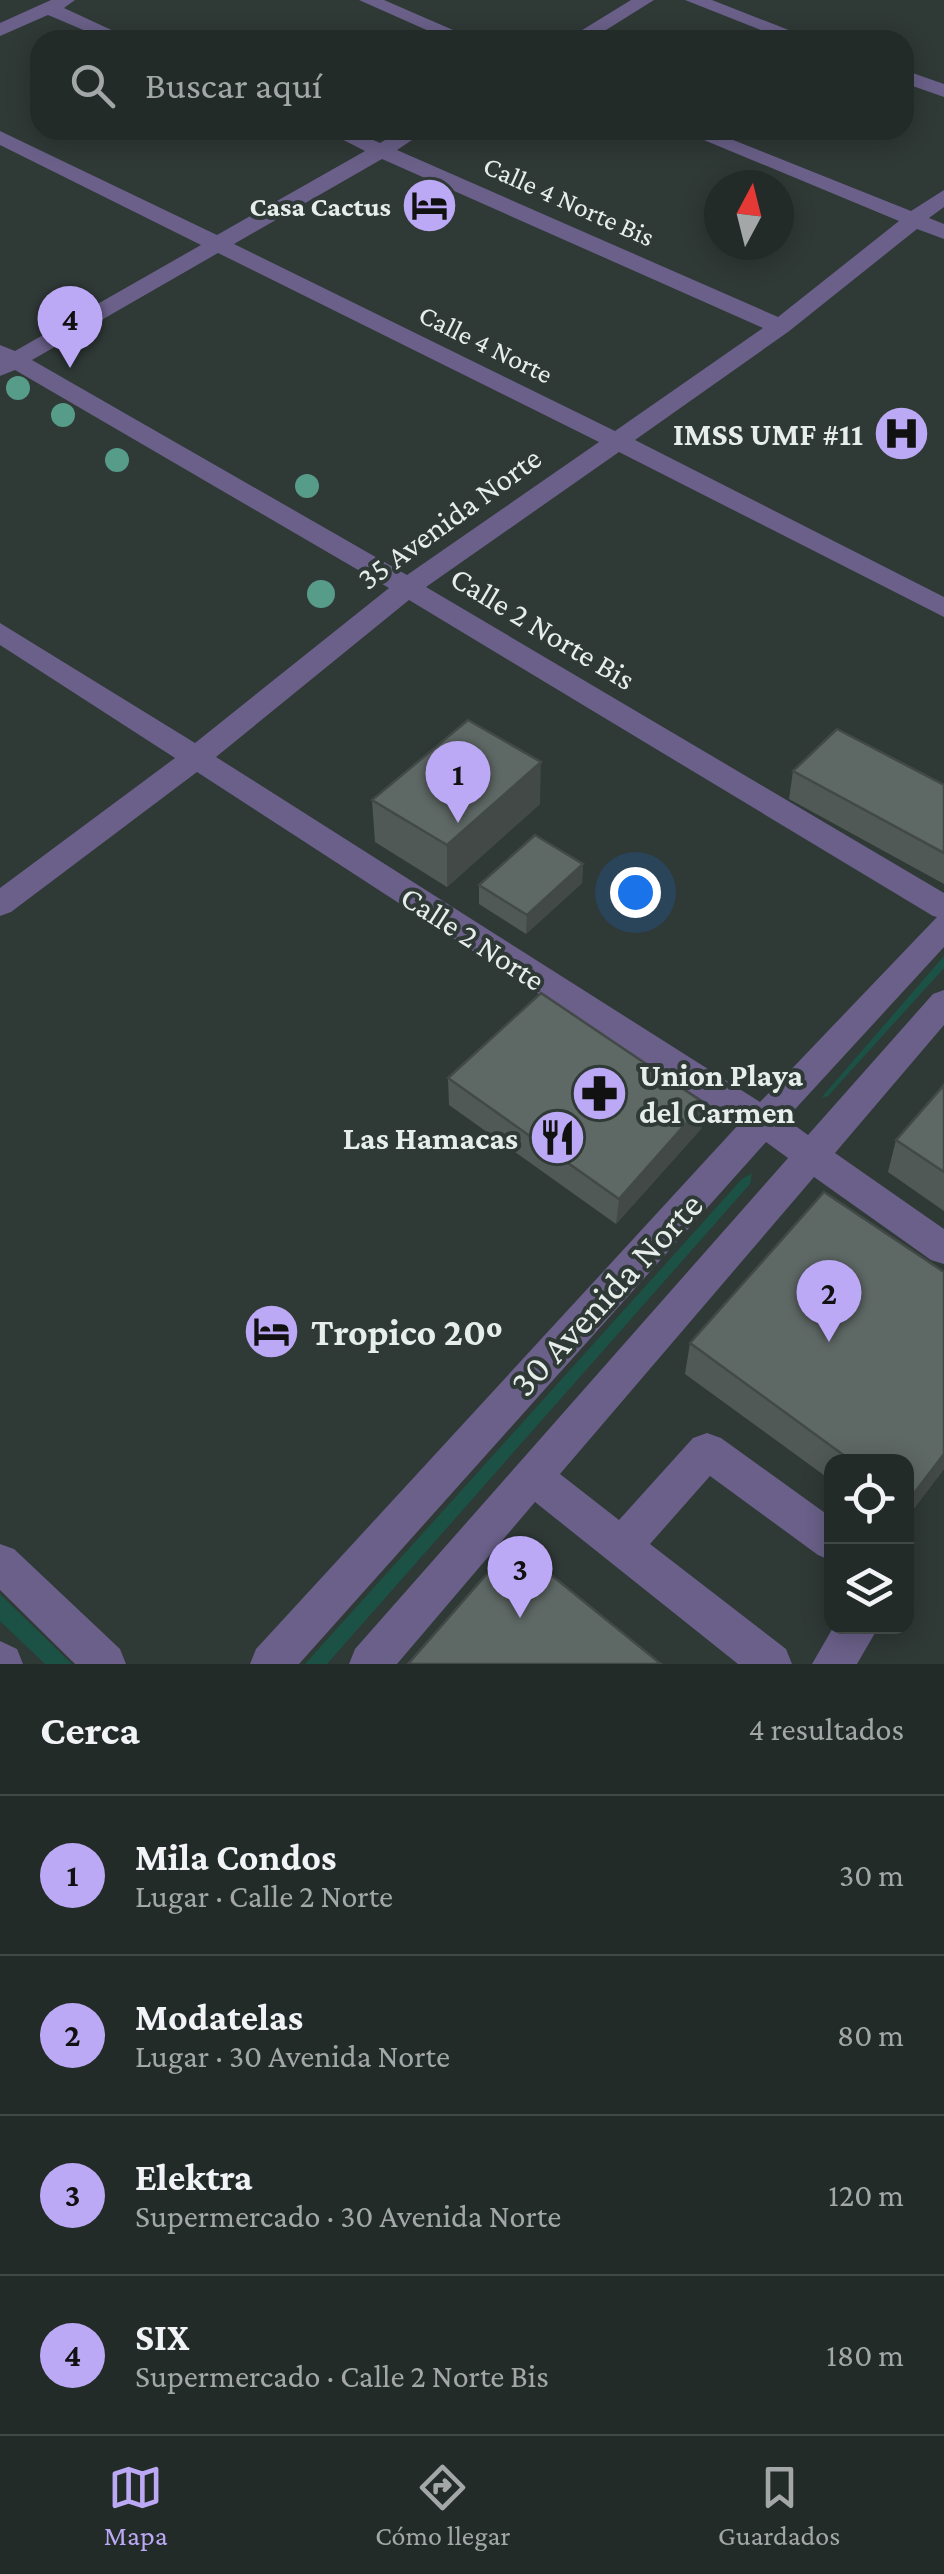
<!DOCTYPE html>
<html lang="es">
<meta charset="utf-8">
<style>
:root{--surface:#232b28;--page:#2f3734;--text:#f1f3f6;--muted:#a3a7a8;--line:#404745;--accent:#bca9f5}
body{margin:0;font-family:"Crimson Pro",serif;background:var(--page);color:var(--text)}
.controls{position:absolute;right:30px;bottom:30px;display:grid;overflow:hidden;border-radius:20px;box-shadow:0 5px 25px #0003}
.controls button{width:90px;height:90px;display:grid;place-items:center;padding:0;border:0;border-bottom:2px solid var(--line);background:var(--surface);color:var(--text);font:50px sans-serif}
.compass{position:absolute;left:704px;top:170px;width:90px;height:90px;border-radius:50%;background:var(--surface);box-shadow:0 5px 25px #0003;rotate:7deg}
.you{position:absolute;left:635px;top:892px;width:35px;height:35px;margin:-25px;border:8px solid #fff;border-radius:50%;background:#1a73e8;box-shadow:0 0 0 15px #1a73e833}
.badge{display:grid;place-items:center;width:65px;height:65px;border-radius:50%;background:var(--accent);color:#111;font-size:32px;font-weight:700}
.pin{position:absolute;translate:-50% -82px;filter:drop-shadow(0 2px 5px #0008)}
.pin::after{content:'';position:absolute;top:52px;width:35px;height:30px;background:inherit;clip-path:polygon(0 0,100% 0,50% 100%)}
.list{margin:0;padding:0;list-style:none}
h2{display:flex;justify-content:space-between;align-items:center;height:130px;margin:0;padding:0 40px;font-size:42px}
h2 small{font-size:32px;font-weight:400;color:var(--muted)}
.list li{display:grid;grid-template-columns:65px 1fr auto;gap:30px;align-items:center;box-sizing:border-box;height:160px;padding:0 40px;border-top:2px solid var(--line)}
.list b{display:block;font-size:38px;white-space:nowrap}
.list p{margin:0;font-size:32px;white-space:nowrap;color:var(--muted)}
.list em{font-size:32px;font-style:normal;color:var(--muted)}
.icon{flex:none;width:55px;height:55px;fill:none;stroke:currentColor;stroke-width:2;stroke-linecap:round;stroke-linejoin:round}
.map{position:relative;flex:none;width:944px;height:1664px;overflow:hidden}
.search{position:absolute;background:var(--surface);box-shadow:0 5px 25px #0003;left:30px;right:30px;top:30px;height:110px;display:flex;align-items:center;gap:25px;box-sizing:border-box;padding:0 35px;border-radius:30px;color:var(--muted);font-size:38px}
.sheet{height:770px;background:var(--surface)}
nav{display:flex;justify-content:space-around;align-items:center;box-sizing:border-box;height:140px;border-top:2px solid var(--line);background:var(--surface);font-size:28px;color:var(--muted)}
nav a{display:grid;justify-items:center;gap:5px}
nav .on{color:var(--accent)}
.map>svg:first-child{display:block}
.green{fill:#1b5245}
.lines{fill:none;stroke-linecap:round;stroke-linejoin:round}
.minor{fill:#6a6089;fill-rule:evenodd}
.tree{fill:#579b89}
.wall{fill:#515957}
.shaded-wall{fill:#424947}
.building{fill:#5e6865;stroke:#424947;stroke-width:2.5}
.labels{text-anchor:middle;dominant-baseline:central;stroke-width:8;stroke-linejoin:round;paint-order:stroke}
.far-street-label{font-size:28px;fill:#e7edeb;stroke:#2f3936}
.far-poi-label{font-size:28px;font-weight:bold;fill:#e7edeb;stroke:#2f3936;text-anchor:end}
.poi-label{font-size:32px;font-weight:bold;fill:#e7edeb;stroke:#2f3936;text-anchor:end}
.street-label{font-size:32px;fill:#e7edeb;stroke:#2f3936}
.near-street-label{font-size:38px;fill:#e7edeb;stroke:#2f3936}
.near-poi-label{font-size:38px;font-weight:bold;fill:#e7edeb;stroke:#2f3936;text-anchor:start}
</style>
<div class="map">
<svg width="944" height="1664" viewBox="0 0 944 1664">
<rect width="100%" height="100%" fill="#2f3936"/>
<g class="green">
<path d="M944,956V968L828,1096L821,1098Z"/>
<path d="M752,1173L750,1184L327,1664H305L742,1179Z"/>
<path d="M0,1594L72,1664H45L0,1621Z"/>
</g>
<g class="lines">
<g class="minor">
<path d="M51,0H75L64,8L133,40H107L48,15L0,36V23Z"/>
<path d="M359,0H384L476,40H449Z"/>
<path d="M631,0H654L590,40H566Z"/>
<path d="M685,0H712L814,40H786Z"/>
<path d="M904,70L944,84V97L904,83Z"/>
<path d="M324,130H351L380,143L402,130H427L397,150L778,317L899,221L680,130H708L911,211L944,190V207L929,218L944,224V239L917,229L788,332L635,440L944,597V617L619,452L426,587L944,893V947L786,1119L808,1135L933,994L944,990V1025L835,1153L944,1229V1264L931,1260L814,1177L560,1474L619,1520L693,1438L707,1433L721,1438L832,1518V1561L818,1555L710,1476L650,1544L786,1649L792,1664H738L535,1502L397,1664H349L355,1649L788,1158L766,1142L299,1664H250L256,1649L739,1124L197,772L11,912L0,916V888L175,758L0,645V623L195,743L389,588L15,370L0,376V345L15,351L201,245L0,145V131L217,235L365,151ZM382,159L763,328L615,431L234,244ZM218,253L599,442L407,575L32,360ZM409,600L933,916L937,917L760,1102L216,757Z"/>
<path d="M0,1544L14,1549L120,1649L126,1664H75L0,1590Z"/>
<path d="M834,1626H879L857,1664H812Z"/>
<path d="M0,1641L17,1649L23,1664H0Z"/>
</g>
</g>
<g class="tree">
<circle cx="18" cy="388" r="12"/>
<circle cx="63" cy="415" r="12"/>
<circle cx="117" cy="460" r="12"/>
<circle cx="307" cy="486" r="12"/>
<circle cx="321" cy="594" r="14"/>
</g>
<g class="wall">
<path d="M793,771L944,785V884L789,799Z"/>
<path d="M372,800L540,804L447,887L375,842Z"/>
<path d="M583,864L582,883L526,934L479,904V885Z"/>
<path d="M448,1078L704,1103L701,1129L616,1224L449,1105Z"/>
<path d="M944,1085V1211L888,1172L896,1140Z"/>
<path d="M944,1272V1469L906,1519V1462H832V1481L685,1374L690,1343Z"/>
</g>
<g class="shaded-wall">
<path d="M541,762L540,804L447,887V845Z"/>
<path d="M583,864L582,883L526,934L527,915Z"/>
<path d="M704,1103L701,1129L616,1224L619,1199Z"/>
<path d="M944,1454V1469L906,1519L908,1501Z"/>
</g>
<g class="building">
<path d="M468,720L541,762L447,845L372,800Z"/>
<path d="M837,729L944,785V853L793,771Z"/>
<path d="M535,835L583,864L527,915L479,885Z"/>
<path d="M541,993L704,1103L619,1199L448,1078Z"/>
<path d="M944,1085V1172L896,1140Z"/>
<path d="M824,1192L944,1272V1454L908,1501L906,1500V1462H853L690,1343Z"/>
<path d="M513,1544L661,1664H408Z"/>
</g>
<defs>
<symbol id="hotel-disc" viewBox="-11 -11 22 22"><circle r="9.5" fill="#bca9f5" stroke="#2f3936"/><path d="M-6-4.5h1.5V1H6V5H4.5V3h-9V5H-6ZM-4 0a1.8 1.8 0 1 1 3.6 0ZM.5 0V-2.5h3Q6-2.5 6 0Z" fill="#111"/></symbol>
<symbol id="hospital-disc" viewBox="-11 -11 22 22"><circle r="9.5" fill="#bca9f5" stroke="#2f3936"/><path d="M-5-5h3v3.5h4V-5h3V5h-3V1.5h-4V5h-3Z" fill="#111"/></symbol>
<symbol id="pharmacy-disc" viewBox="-11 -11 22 22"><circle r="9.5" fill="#bca9f5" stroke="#2f3936"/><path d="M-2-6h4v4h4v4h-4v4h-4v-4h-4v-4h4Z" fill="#111"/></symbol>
<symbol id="restaurant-disc" viewBox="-11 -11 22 22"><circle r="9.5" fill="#bca9f5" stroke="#2f3936"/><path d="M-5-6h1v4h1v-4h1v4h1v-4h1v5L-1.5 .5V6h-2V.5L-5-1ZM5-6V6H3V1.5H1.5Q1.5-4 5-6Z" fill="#111"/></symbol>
</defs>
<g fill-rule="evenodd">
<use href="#hotel-disc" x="398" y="174" width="63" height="63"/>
<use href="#hospital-disc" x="870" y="402" width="63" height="63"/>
<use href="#pharmacy-disc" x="568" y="1062" width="63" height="63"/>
<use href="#restaurant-disc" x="526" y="1106" width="63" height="63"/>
<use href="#hotel-disc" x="240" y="1300" width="63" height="63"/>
</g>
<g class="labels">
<g class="far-street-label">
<text transform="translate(569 201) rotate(24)">Calle 4 Norte Bis</text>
<text transform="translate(486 344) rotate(26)">Calle 4 Norte</text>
</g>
<g class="far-poi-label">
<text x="391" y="206">Casa Cactus</text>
</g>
<g class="poi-label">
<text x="863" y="434">IMSS UMF #11</text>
<text x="639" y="1075" text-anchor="start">Union Playa<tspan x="639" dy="37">del Carmen</tspan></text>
<text x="518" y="1138">Las Hamacas</text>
</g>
<g class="street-label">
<text transform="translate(449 518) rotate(-36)">35 Avenida Norte</text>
<text transform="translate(543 628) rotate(31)">Calle 2 Norte Bis</text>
<text transform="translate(473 938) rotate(33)">Calle 2 Norte</text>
</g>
<g class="near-street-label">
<text transform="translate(606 1294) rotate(-47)">30 Avenida Norte</text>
</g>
<g class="near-poi-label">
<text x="311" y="1332">Tropico 20º</text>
</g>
</g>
</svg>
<div class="controls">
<button><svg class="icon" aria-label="locate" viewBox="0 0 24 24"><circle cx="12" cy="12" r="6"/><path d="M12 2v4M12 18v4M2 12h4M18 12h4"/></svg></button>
<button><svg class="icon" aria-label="layers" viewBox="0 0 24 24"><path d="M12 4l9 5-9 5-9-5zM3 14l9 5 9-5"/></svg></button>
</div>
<svg class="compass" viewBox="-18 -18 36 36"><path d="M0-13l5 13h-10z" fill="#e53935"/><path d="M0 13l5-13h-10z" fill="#a3a7a8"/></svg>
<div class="you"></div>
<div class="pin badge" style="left:458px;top:823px">1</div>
<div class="pin badge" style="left:829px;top:1342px">2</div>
<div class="pin badge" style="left:520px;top:1618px">3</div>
<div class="pin badge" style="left:70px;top:368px">4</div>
<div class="search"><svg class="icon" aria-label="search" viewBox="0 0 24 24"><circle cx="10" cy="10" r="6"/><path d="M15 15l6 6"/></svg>Buscar aquí</div>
</div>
<section class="sheet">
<h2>Cerca<small>4 resultados</small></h2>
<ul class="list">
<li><span class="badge">1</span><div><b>Mila Condos</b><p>Lugar · Calle 2 Norte</p></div><em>30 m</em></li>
<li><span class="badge">2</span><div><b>Modatelas</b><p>Lugar · 30 Avenida Norte</p></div><em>80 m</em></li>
<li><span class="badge">3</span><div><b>Elektra</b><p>Supermercado · 30 Avenida Norte</p></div><em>120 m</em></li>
<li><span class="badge">4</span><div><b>SIX</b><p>Supermercado · Calle 2 Norte Bis</p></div><em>180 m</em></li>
</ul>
</section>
<nav>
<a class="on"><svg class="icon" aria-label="map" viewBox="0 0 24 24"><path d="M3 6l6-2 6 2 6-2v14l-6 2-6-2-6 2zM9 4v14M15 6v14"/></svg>Mapa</a>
<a><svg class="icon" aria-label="directions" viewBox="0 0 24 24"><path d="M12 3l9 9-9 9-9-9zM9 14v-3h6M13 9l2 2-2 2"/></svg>Cómo llegar</a>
<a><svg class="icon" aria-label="saved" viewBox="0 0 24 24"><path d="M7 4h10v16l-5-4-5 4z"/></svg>Guardados</a>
</nav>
